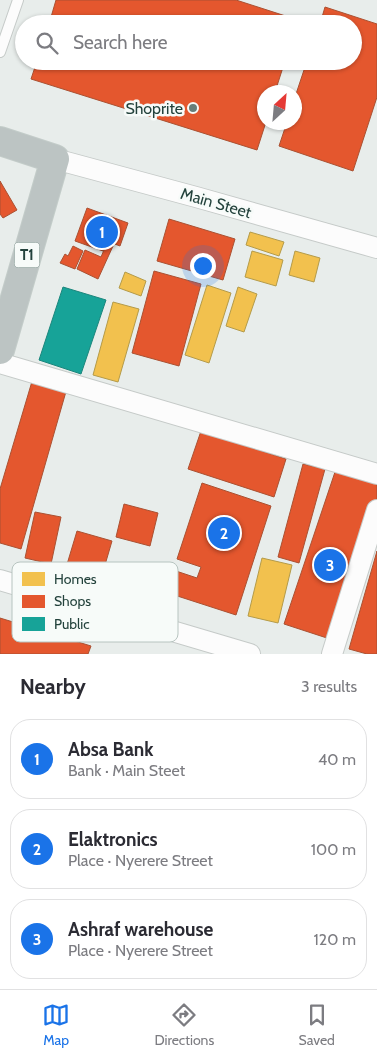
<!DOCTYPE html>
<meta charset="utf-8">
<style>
:root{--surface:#fff;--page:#f2f2f3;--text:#2b2b33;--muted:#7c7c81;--line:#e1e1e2;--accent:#1a73e8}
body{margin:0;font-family:Cabin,sans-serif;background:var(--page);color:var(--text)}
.compass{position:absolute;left:257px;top:85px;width:45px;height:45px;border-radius:50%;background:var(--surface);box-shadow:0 1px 4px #0004;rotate:26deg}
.you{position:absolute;left:202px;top:265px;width:18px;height:18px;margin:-12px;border:4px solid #fff;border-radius:50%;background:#1a73e8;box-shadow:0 0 0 8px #1a73e833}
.badge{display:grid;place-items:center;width:32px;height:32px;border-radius:50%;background:var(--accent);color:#fff;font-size:16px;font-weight:700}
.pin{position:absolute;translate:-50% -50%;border:2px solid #fff;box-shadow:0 1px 5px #0006}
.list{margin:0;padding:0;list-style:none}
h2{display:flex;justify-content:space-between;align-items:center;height:65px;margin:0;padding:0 20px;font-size:21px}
h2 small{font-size:16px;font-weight:400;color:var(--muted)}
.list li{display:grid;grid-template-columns:32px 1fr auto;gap:15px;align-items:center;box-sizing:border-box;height:80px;margin:0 10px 10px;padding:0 10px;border:1px solid var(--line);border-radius:20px}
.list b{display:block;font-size:19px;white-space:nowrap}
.list p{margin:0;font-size:16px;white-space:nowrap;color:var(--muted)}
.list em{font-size:16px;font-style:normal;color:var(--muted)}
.icon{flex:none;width:28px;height:28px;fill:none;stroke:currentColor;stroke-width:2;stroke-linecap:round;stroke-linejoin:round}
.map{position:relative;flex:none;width:377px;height:654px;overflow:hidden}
.search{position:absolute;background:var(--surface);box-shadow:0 1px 4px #0004;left:15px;right:15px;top:15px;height:55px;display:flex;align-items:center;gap:12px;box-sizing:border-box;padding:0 18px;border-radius:28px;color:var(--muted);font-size:19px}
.sheet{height:335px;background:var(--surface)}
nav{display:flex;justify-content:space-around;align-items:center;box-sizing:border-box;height:70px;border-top:1px solid var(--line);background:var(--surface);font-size:14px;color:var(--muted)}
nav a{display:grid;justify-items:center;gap:2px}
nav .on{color:var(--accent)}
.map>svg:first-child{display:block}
.homes{fill:#f2c14e;stroke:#b49b49}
.shops{fill:#e4572e;stroke:#aa5132}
.public{fill:#17a398;stroke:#1b867c}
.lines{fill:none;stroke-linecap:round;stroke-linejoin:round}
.lane-casing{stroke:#c5cac8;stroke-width:12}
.street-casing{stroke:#c5cac8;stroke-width:22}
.highway-casing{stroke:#c3ccc9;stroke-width:30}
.lane{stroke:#fcfcfc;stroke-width:10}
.street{stroke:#fcfcfc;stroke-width:20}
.highway{stroke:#bcc4c3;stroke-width:28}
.poi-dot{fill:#687e79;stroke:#f7fbf9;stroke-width:2}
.labels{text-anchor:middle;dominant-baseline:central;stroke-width:5;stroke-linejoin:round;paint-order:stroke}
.shield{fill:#f7fbf9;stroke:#637a75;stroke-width:1}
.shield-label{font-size:15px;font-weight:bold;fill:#23423c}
.poi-label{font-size:16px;fill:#23423c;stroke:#f7fbf9;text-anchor:end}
.street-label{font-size:16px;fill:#23423c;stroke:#f7fbf9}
.key{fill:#f7fbf9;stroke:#b7c4c0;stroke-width:1}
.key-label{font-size:14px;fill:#23423c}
</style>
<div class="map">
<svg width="377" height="654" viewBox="0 0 377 654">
<rect width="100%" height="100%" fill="#e8edeb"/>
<g class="homes">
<path d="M250,232L284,242L279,256L246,245Z"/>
<path d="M252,251L283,260L276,286L245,277Z"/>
<path d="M295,251L320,258L314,282L289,275Z"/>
<path d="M125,272L146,281L141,296L119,288Z"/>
<path d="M207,285L231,293L209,363L185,355Z"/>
<path d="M238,287L257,294L244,332L226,326Z"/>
<path d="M113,302L139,309L118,382L93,375Z"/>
<path d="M262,558L292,565L278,623L248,616Z"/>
</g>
<g class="shops">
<path d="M56,0H236L298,20L297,24H49Z"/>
<path d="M325,7L377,24V97L353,171L279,146L287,122H294V100L307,61H353V24H320Z"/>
<path d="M37,61H285L275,92H264V122H266L257,150L31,79Z"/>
<path d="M0,181L17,210L3,218L0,214Z"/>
<path d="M87,208L128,223L120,246L107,241L103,251L75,241Z"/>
<path d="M169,219L235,239L223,280L157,261Z"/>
<path d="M107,243L113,246L98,279L77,269L85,250L101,257Z"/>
<path d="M73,246L83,251L75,269L60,263L65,254L68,256Z"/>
<path d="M154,271L201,284L179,366L132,353Z"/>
<path d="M33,378L67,388L21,549L0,543V489Z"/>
<path d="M201,431L286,459L274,497L188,469Z"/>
<path d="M303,464L325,469L299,563L278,557Z"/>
<path d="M336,469L377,483V507L333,640L284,624Z"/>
<path d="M202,483L271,506L236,615L165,592L173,570L197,578L201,567L177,559Z"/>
<path d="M124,504L158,513L150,546L116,537Z"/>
<path d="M35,512L61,517L51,564L25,558Z"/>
<path d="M77,531L112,541L100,582L65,571Z"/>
<path d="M377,551V654H367L349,649Z"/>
<path d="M0,618L91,646L88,654H0Z"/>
</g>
<path class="public" d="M63,287L106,300L81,374L39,360Z"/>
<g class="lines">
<defs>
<path id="lane" d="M0,52L18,0"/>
<g id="street">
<path d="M55,159L196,197L377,248"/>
<path d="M0,363L377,474"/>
<path d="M0,580L250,654"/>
<path d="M332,654L377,510"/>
</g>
<path id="highway" d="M0,141L55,159L0,350"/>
</defs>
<use href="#lane" class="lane-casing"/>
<use href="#street" class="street-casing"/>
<use href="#highway" class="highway-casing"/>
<use href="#lane" class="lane"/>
<use href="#street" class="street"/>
<use href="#highway" class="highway"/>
</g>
<circle class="poi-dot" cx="193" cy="108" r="5"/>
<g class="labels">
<rect class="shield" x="14.5" y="242.5" width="25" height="25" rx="4"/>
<g class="shield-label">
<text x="27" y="255">T1</text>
</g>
<g class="poi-label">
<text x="183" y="108">Shoprite</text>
</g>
<g class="street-label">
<text transform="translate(216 203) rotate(16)">Main Steet</text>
</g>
</g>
<rect x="12" y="562" width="166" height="80" rx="8" class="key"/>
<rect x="22" y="572" width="23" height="14" fill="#f2c14e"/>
<rect x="22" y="595" width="23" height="13" fill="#e4572e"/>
<rect x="22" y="617" width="23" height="14" fill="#17a398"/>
<g class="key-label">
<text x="54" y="584">Homes</text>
<text x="54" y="606">Shops</text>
<text x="54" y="629">Public</text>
</g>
</svg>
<svg class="compass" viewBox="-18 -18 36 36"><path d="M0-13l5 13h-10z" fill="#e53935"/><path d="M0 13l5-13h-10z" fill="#7c7c81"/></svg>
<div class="you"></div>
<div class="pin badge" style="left:102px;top:232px">1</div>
<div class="pin badge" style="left:224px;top:533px">2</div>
<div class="pin badge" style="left:330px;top:565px">3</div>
<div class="search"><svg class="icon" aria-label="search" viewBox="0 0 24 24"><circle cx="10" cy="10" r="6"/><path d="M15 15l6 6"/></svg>Search here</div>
</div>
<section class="sheet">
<h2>Nearby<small>3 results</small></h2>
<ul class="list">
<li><span class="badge">1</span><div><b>Absa Bank</b><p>Bank · Main Steet</p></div><em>40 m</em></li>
<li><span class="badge">2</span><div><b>Elaktronics</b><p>Place · Nyerere Street</p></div><em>100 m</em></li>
<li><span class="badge">3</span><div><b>Ashraf warehouse</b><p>Place · Nyerere Street</p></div><em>120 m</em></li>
</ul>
</section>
<nav>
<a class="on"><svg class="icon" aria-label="map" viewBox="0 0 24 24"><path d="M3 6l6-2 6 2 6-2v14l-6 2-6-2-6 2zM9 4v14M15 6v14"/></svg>Map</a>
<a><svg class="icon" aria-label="directions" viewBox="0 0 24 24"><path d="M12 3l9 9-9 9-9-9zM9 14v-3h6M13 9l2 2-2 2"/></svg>Directions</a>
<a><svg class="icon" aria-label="saved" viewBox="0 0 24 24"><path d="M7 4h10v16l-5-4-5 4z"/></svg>Saved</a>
</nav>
